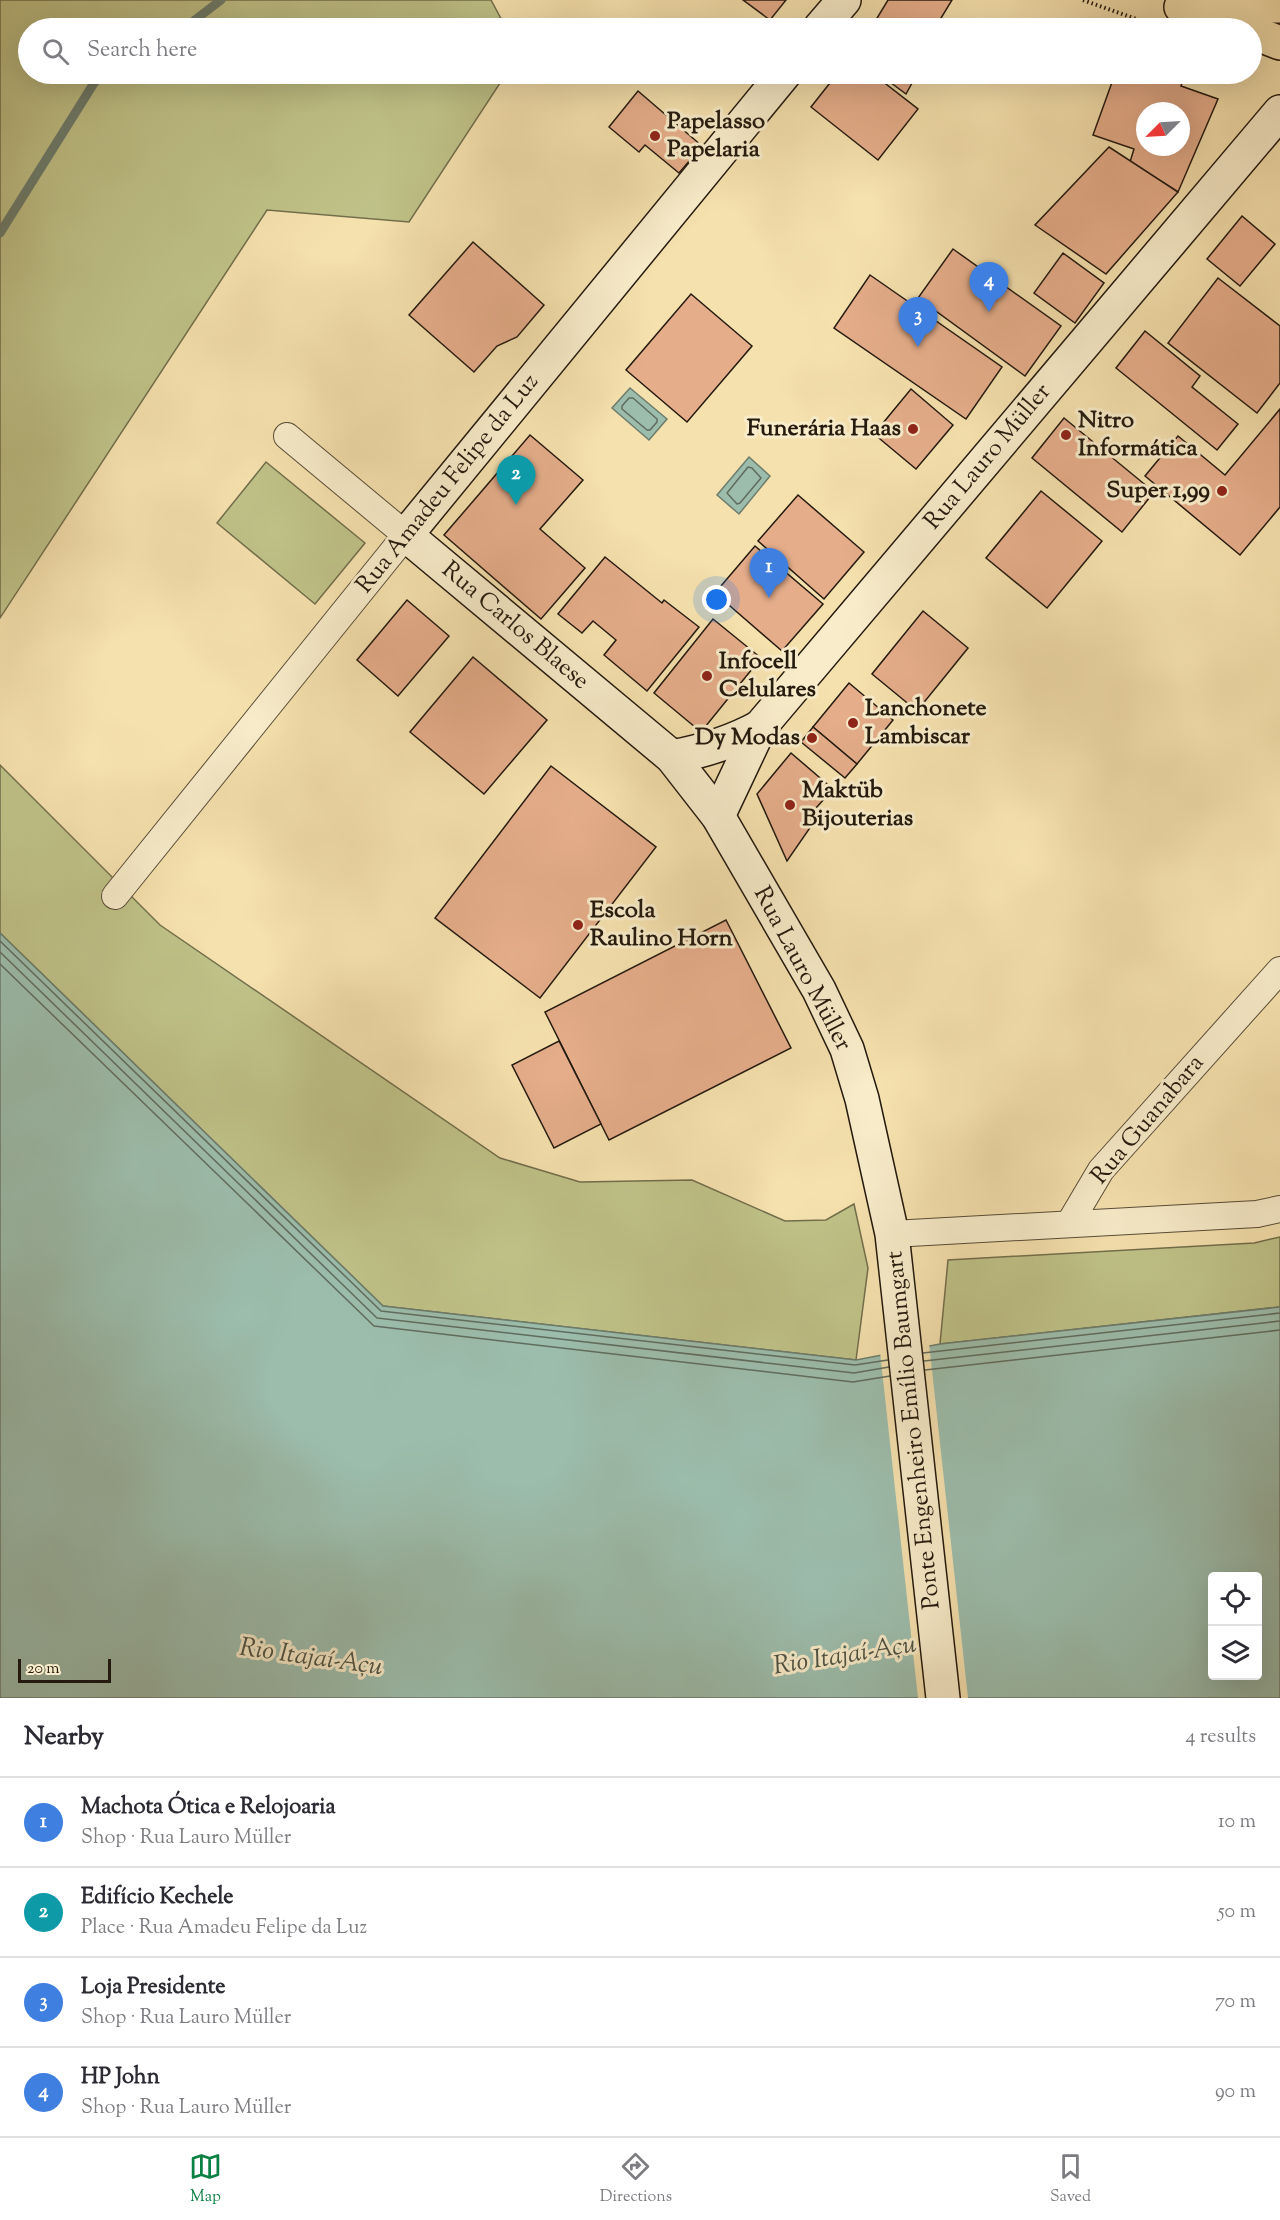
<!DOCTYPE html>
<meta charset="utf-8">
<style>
:root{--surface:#fff;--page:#f7f7f7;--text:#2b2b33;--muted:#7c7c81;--line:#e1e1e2;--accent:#0b8043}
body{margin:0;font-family:"Sorts Mill Goudy",serif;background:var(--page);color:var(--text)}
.controls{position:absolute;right:18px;bottom:18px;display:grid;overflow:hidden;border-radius:6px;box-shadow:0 6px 24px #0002}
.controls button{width:54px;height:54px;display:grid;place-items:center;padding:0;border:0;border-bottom:2px solid var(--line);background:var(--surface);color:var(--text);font:30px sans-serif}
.compass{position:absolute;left:1136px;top:102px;width:54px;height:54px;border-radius:50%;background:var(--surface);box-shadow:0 6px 24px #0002;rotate:246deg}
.scale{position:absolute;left:18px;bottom:15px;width:93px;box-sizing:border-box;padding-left:6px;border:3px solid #241a0e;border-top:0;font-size:16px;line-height:21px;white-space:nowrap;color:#241a0e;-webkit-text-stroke:4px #f8ecca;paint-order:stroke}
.you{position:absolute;left:717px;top:600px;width:21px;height:21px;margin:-15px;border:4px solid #fff;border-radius:50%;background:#1a73e8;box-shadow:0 0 0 9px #1a73e833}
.badge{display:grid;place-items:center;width:39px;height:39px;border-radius:50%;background:var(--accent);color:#fff;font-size:20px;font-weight:700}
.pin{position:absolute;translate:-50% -50px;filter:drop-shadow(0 2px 3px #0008)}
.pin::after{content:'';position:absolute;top:32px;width:21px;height:18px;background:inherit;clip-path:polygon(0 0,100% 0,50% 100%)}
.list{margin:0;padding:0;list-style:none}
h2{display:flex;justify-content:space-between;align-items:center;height:78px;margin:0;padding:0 24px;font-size:26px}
h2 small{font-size:20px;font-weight:400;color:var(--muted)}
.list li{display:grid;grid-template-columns:39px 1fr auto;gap:18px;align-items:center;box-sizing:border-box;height:90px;padding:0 24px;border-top:2px solid var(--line)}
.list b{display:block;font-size:22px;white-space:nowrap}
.list p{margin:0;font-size:20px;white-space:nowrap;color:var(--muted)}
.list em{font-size:20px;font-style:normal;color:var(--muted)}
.icon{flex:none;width:33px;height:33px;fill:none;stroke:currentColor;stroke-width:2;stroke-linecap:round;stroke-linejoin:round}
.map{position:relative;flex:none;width:1280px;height:1698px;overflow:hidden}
.search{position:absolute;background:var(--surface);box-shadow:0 6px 24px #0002;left:18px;right:18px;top:18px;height:66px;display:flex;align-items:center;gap:15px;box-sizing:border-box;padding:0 21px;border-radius:33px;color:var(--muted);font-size:22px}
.sheet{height:438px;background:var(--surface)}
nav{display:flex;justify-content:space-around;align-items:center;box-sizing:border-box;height:84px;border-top:2px solid var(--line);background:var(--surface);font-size:16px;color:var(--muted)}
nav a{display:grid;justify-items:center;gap:3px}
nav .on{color:var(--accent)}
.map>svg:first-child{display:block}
.green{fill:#bfc288;stroke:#726e4b;stroke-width:1.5}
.water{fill:#9cbdac;stroke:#6c7c6d;stroke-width:1.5;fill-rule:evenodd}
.pier{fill:#f5e1ae}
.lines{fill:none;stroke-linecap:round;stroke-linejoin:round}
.shore{stroke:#606c5d;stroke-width:1.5}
.stream{stroke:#6c7c6d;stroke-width:9}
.building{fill:#e5ad8a;stroke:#241a0e;stroke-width:1.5;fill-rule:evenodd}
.minor-casing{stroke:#584c36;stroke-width:28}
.secondary-casing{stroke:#241a0e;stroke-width:36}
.primary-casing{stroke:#241a0e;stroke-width:36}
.path{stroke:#241a0e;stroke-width:4;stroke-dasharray:1.5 3;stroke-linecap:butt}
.minor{stroke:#f8ecca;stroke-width:26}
.secondary{stroke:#f8ecca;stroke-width:33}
.primary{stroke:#f5e1ae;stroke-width:33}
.poi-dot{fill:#8f2418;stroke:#f8ecca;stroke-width:2}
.labels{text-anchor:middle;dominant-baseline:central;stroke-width:6;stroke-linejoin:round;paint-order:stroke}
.poi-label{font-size:24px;font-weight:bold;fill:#241a0e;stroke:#f8ecca;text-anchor:start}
.street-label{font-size:24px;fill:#241a0e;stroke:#f8ecca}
.water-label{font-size:26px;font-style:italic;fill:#4e5345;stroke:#f8ecca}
</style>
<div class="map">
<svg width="1280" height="1698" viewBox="0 0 1280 1698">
<rect width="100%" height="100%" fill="#f5e1ae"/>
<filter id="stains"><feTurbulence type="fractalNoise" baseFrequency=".00333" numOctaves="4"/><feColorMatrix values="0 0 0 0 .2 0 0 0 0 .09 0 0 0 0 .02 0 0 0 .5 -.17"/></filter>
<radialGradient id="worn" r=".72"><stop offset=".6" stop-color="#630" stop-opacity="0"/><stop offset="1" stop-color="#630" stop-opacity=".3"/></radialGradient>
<g class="green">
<path d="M0,0H491L506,28H28V74H506L409,222L267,210L0,618Z"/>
<path d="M266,462L365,543L315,604L217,523Z"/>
<path d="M0,765L160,925L500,1158L580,1182L692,1180L785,1221L826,1220L854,1204L868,1268L856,1360L383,1306L0,933Z"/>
<path d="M1280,1237V1307L940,1344L948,1260L1254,1243Z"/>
</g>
<g class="water">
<path d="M630,388L667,419L649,440L612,408Z"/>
<path d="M749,457L770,476L739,514L717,495Z"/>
<path d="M0,933L383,1306L856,1360L940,1344L1280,1307V1698H0ZM1212,1576H1258V1676H1212Z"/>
</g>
<path class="pier" d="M929,1343L968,1698H918L880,1352Z"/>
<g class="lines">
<g class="shore">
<path d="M629,398H633L657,419V422L650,430H647L622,409V406Z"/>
<path d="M748,467L752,468L761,478L740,503L737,504L727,493Z"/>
<path d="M0,941L381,1311L855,1365L888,1360"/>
<path d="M0,952L377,1318L854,1373L889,1367"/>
<path d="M0,964L374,1326L853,1382L890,1376"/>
<path d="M923,1353L1280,1313"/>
<path d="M924,1361L1280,1321"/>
<path d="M925,1370L1280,1330"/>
</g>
<g class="stream">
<path d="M170,28L191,23L221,0"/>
<path d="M0,233L94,83L103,74"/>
</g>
</g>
<g class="building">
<path d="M743,0H786L770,20Z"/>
<path d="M888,0H952L935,28H871Z"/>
<path d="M837,74H873L918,109L878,160L811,107Z"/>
<path d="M879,74H917L906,94Z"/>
<path d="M1115,74H1171L1184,78L1181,86L1218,99L1178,192L1130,162L1134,149L1093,135ZM1145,111H1181V147H1145Z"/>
<path d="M638,91L702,146L679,173L645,145L639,152L609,127Z"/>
<path d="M1109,147L1178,192L1106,274L1035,225Z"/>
<path d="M1242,216L1275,244L1240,286L1207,259Z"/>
<path d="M473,242L544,305L517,337L497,346L474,372L409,315Z"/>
<path d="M953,249L1061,326L1025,376L918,298Z"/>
<path d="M1063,253L1104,283L1075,323L1034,293Z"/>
<path d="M870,275L1002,367L966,419L834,328Z"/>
<path d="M1218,278L1280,326V383L1257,413L1168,343Z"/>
<path d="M691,294L752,346L687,422L626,370Z"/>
<path d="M1145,331L1200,376L1192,387L1238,424L1217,450L1116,368Z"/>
<path d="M911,389L953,425L916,469L874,434Z"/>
<path d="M1280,409V507L1240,555L1145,476L1178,436L1225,475Z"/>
<path d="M1064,418L1154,492L1122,532L1032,458Z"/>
<path d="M530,435L583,480L540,529L585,568L541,619L444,535Z"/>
<path d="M1041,491L1102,541L1047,608L986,558Z"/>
<path d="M798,495L864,552L824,599L758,541Z"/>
<path d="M755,546L823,604L782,651L715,593Z"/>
<path d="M605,557L662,603L664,600L699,627L647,691L604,655L616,640L593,621L582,633L558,614Z"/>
<path d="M407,600L449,636L398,696L357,660Z"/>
<path d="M923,611L968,648L917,711L872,674Z"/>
<path d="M713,619L761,658L701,732L654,693Z"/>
<path d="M473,657L547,720L484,794L410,732Z"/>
<path d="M849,683L893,720L857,764L813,727Z"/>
<path d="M813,727L857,764L845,778L801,742Z"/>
<path d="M791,753L833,789L808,817L814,822L787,861L757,794Z"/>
<path d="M551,766L656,847L540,998L435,918Z"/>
<path d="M726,920L791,1048L609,1140L545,1012Z"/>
<path d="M559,1041L601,1124L554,1148L512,1065Z"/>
</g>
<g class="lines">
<defs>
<g id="minor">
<path d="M115,896L406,535L287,436"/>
<path d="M1069,1224L1101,1170L1280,970"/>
<path d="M892,1234L1257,1214L1280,1209"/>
</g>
<g id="secondary">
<path d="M820,28L844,0"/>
<path d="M784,74L406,535L672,757L718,816L819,990L847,1049L862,1099L892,1234L943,1698"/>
<path d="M672,757C704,751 731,743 760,727"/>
<path d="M718,816L760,727L1280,112"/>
</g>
<g id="primary">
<path d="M1181,7L1280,6"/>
<path d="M1252,32L1280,43"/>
</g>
</defs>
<use href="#minor" class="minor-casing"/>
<use href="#secondary" class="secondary-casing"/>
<use href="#primary" class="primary-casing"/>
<path class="path" d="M1083,0L1156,26"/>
<use href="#minor" class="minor"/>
<use href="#secondary" class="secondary"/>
<use href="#primary" class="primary"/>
</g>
<g class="poi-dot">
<circle cx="655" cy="136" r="6"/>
<circle cx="913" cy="429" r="6"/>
<circle cx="1066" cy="435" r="6"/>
<circle cx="1222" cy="491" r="6"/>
<circle cx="707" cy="676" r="6"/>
<circle cx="853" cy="723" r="6"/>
<circle cx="812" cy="738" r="6"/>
<circle cx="790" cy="805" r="6"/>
<circle cx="578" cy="925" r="6"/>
</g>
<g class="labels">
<g class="poi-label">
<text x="667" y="122">Papelasso<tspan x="667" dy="28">Papelaria</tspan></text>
<text x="1078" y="421">Nitro<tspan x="1078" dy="28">Informática</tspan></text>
<text x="901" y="429" text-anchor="end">Funerária Haas</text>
<text x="1210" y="491" text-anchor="end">Super 1,99</text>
<text x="719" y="662">Infocell<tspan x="719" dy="28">Celulares</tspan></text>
<text x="865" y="709">Lanchonete<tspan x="865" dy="28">Lambiscar</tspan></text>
<text x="800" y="738" text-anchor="end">Dy Modas</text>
<text x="802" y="791">Maktüb<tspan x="802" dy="28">Bijouterias</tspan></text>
<text x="590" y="911">Escola<tspan x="590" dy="28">Raulino Horn</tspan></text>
</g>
<g class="street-label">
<text transform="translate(988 457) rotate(-50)">Rua Lauro Müller</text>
<text transform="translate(448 484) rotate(-51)">Rua Amadeu Felipe da Luz</text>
<text transform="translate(515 626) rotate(40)">Rua Carlos Blaese</text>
<text transform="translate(802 969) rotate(62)">Rua Lauro Müller</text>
<text transform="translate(1148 1120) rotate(-50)">Rua Guanabara</text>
<text transform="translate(914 1430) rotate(-96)">Ponte Engenheiro Emílio Baumgart</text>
</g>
<g class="water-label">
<text transform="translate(845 1656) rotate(-9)">Rio Itajaí-Açu</text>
<text transform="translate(311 1658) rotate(8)">Rio Itajaí-Açu</text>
</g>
</g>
<rect width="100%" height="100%" filter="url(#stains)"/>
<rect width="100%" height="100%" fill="url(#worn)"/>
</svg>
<div class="controls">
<button><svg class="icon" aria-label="locate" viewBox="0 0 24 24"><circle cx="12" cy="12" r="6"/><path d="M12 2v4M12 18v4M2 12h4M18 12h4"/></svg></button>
<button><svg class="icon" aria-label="layers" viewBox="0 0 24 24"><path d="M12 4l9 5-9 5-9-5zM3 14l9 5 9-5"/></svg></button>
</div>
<svg class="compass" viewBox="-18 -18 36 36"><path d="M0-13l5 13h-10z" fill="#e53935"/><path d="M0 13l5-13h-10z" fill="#7c7c81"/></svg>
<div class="scale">20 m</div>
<div class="you"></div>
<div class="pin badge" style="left:769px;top:598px;background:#3f7fe0">1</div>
<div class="pin badge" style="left:516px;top:505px;background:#0f9aa8">2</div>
<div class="pin badge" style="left:918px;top:347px;background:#3f7fe0">3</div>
<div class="pin badge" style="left:989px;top:312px;background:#3f7fe0">4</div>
<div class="search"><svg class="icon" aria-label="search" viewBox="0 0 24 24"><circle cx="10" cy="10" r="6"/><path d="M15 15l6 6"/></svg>Search here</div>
</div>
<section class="sheet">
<h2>Nearby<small>4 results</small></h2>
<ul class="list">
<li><span class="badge" style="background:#3f7fe0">1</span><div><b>Machota Ótica e Relojoaria</b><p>Shop · Rua Lauro Müller</p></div><em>10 m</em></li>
<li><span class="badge" style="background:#0f9aa8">2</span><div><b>Edifício Kechele</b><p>Place · Rua Amadeu Felipe da Luz</p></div><em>50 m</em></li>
<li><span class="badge" style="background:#3f7fe0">3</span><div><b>Loja Presidente</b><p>Shop · Rua Lauro Müller</p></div><em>70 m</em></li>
<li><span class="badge" style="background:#3f7fe0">4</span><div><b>HP John</b><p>Shop · Rua Lauro Müller</p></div><em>90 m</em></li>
</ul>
</section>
<nav>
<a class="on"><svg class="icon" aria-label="map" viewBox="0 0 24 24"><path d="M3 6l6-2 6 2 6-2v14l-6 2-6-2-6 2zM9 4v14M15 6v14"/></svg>Map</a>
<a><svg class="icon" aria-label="directions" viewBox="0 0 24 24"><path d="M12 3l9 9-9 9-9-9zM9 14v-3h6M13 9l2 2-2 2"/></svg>Directions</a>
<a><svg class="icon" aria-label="saved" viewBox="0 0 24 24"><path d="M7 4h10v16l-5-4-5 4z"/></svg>Saved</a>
</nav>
